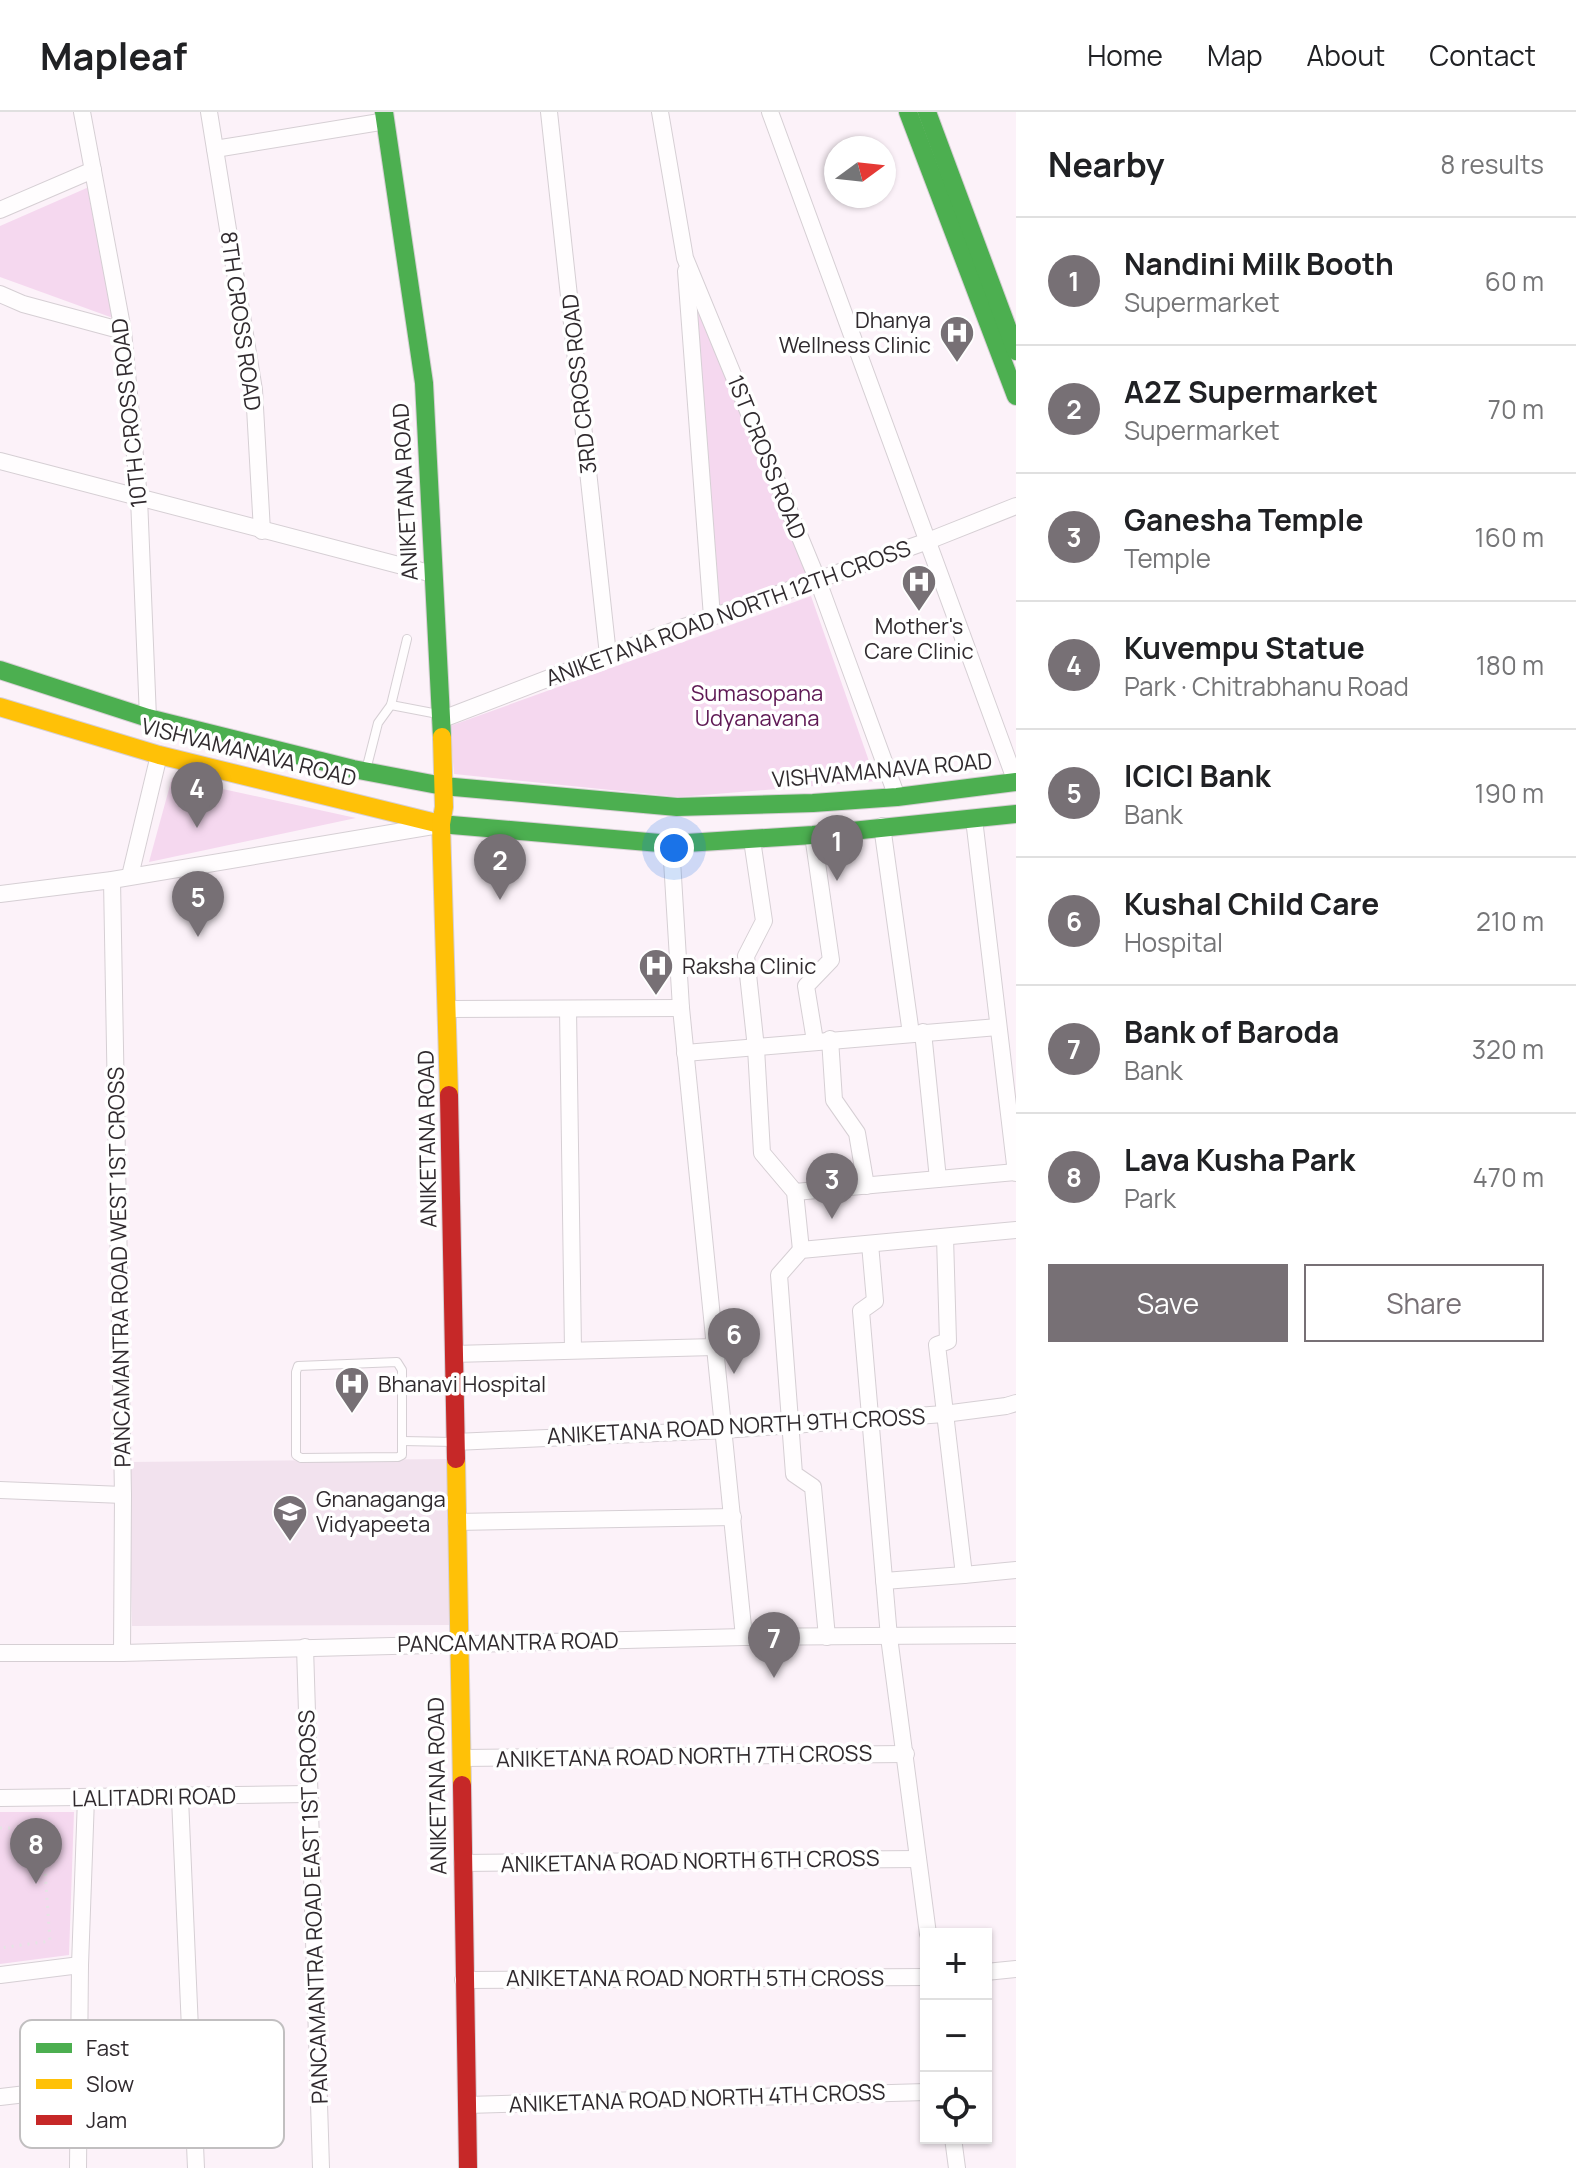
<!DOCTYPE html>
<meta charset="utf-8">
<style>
:root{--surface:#fff;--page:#f6f6f6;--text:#202124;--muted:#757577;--line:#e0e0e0;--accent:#777075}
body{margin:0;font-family:Manrope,sans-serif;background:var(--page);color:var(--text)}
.controls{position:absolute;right:24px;bottom:24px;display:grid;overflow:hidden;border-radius:0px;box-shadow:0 2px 6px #0004}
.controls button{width:72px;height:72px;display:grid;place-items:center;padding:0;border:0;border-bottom:2px solid var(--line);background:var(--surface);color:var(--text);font:40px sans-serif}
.compass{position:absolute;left:824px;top:24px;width:72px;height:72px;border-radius:50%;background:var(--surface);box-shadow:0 2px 6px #0004;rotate:75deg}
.you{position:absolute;left:674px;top:736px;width:28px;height:28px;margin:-20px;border:6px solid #fff;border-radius:50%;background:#1a73e8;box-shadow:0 0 0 12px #1a73e833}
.badge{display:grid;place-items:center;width:52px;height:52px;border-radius:50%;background:var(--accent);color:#fff;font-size:26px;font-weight:700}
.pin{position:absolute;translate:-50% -66px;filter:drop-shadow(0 2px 4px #0008)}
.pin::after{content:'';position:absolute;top:42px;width:28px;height:24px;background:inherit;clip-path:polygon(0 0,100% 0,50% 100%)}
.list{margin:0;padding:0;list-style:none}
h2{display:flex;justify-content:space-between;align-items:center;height:104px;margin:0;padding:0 32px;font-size:34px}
h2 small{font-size:26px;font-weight:400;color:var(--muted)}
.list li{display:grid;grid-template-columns:52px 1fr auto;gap:24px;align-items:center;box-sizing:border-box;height:128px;padding:0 32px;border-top:2px solid var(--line)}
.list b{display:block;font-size:30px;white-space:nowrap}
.list p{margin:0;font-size:26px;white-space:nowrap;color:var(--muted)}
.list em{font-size:26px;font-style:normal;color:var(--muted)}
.actions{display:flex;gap:16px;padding:24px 32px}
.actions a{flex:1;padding:18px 0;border:2px solid var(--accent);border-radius:0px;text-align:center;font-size:28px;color:var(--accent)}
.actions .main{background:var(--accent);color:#fff}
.icon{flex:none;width:44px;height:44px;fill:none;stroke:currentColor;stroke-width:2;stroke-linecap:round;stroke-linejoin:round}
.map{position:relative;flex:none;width:1016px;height:2056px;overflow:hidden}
header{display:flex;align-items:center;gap:48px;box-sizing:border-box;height:112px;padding:0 40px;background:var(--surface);border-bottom:2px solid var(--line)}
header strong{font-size:38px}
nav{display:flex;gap:44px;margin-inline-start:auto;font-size:28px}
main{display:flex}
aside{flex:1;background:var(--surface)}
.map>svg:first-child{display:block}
.built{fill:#f2e2ee}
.green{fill:#f5d8ef}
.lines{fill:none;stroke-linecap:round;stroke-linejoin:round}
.lane-casing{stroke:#d6cfd4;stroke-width:10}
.street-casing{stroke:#d6cfd4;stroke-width:18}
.fast-casing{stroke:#d6cfd4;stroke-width:20}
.slow-casing{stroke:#d6cfd4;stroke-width:20}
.jam-casing{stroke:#d6cfd4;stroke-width:20}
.path{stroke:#e6e4e5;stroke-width:3;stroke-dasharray:2 6;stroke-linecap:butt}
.lane{stroke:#fffdfe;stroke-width:8}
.street{stroke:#fffdfe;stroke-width:16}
.fast{stroke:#4caf50;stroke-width:18}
.slow{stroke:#ffc107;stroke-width:18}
.jam{stroke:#c62828;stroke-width:18}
.labels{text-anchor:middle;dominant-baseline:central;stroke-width:7;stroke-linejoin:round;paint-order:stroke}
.poi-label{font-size:22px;fill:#302a2e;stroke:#fff;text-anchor:start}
.street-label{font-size:22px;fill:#302a2e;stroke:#fff}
.park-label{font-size:22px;fill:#5e1854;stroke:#fff}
.key{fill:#fff;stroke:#c1bfc0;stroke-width:2}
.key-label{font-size:22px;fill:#302a2e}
</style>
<header>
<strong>Mapleaf</strong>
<nav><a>Home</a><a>Map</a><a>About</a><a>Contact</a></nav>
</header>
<main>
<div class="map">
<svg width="1016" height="2056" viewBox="0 0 1016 2056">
<rect width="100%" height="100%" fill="#fcf2f9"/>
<path class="built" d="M448,1347L451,1513L132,1514L129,1350Z"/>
<g class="green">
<path d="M89,75L113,206L0,165V114Z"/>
<path d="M695,192L810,464L717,496Z"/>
<path d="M811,484L876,669L679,685L454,662L450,614Z"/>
<path d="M172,666L356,706L149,750Z"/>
<path d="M0,1700H74L69,1843L0,1852Z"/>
</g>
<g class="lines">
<defs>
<g id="lane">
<path d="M391,593L438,602"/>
<path d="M366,658L378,611L391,593L407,527"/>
<path d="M397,1250L402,1258V1343L398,1345L301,1346L296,1343V1260L298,1254Z"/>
<path d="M403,1329L454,1330"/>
</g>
<g id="street">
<path d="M82,0L123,219L139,386L148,606"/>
<path d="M209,0L254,278L262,419"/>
<path d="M549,0L608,543"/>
<path d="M660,0L685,146L818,469L897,685"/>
<path d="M770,0L1016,670"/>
<path d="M215,37L386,9"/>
<path d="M0,98L93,58"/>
<path d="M686,159L712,505"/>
<path d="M0,182L23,192L123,219"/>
<path d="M0,349L433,462"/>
<path d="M440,608L664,522L928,429L1016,394"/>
<path d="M974,707L1016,1061"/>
<path d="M882,714L911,922"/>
<path d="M813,723L831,848L806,874L815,929"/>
<path d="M752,728L764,809L746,844L756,936L762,1041L795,1080L801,1138"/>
<path d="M671,732L681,896L744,1525"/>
<path d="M130,764L159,643"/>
<path d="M112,768L123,1383L122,1541"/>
<path d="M0,782L112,768L433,714"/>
<path d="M448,897L681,896"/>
<path d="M568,897L573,1238"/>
<path d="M923,920L938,1067"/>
<path d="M830,927L834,988L857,1021L866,1074"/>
<path d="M685,941L998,915"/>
<path d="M795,1080L1016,1060"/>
<path d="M870,1132L875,1189L861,1199L889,1525L928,1822"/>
<path d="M453,1242L714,1235"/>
<path d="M455,1330L724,1318L944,1302L1006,1294L1016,1291"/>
<path d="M0,1378L123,1383"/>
<path d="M456,1410L733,1405"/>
<path d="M964,1463L1016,1458"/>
<path d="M884,1469L964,1463L937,1233L948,1229L945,1125"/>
<path d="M827,1525L813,1375L794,1362L779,1163L801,1138L1016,1118"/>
<path d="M305,1535L321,2056"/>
<path d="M0,1541H122L744,1525L1016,1523"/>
<path d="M462,1646L906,1642"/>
<path d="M0,1686L309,1682"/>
<path d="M180,1686L196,2056"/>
<path d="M462,1751L918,1747"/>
<path d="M986,1860L1016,1857"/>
<path d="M0,1863L80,1853"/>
<path d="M463,1868L926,1865"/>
<path d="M0,1985L77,1976"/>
<path d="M467,1993L926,1980"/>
<path d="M953,2026L957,2056"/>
<path d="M78,2056L80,1853L86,1686"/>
</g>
<g id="fast">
<path d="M384,0L424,271L442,625"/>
<path d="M908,0L1016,284"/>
<path d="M927,0L1016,239"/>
<path d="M0,558L148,606L353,657L443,674L677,695L813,691L897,685L1016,670"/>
<path d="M440,712L671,732L813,723L1016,702"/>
</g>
<g id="slow">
<path d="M0,595L159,643L440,712"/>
<path d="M442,625L444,695L441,712L449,983"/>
<path d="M456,1347L462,1673"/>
</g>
<g id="jam">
<path d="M449,983L456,1347"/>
<path d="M462,1673L468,2056"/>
</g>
</defs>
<use href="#lane" class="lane-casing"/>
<use href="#street" class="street-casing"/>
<use href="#fast" class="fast-casing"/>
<use href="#slow" class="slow-casing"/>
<use href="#jam" class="jam-casing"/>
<path class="path" d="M0,1716H42L50,1829L0,1836"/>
<use href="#lane" class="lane"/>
<use href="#street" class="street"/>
<use href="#fast" class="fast"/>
<use href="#slow" class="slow"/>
<use href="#jam" class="jam"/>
</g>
<defs>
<symbol id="hospital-pin" viewBox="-11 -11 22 30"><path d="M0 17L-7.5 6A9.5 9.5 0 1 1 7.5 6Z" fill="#777075" stroke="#fff"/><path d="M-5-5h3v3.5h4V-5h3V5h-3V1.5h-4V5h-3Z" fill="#fff"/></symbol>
<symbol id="school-pin" viewBox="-11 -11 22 30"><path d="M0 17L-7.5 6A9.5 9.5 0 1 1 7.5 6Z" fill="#777075" stroke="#fff"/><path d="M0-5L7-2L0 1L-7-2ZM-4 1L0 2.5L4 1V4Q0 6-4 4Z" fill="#fff"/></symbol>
</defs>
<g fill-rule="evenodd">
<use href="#hospital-pin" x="937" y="201" width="40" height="54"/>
<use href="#hospital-pin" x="899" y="450" width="40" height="54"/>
<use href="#hospital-pin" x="636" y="834" width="40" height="54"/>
<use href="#hospital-pin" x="332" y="1252" width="40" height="54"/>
<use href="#school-pin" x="270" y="1380" width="40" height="54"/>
</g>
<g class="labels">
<g class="poi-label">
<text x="931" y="208" text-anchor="end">Dhanya<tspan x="931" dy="25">Wellness Clinic</tspan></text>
<text x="919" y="514" text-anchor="middle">Mother's<tspan x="919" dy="25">Care Clinic</tspan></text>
<text x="682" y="854">Raksha Clinic</text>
<text x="378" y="1272">Bhanavi Hospital</text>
<text x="316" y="1387">Gnanaganga<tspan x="316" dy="25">Vidyapeeta</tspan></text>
</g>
<g class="street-label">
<text transform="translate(241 209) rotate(82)">8TH CROSS ROAD</text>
<text transform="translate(579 272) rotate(-96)">3RD CROSS ROAD</text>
<text transform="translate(129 301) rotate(-96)">10TH CROSS ROAD</text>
<text transform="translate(767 345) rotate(68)">1ST CROSS ROAD</text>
<text transform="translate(405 380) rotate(-93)">ANIKETANA ROAD</text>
<text transform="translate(728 501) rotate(-20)">ANIKETANA ROAD NORTH 12TH CROSS</text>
<text transform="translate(249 640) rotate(14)">VISHVAMANAVA ROAD</text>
<text transform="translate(882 658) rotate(-5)">VISHVAMANAVA ROAD</text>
<text transform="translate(427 1027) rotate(-91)">ANIKETANA ROAD</text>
<text transform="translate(119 1155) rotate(-91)">PANCAMANTRA ROAD WEST 1ST CROSS</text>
<text transform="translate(736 1314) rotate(-3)">ANIKETANA ROAD NORTH 9TH CROSS</text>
<text transform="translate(508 1530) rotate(-1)">PANCAMANTRA ROAD</text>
<text transform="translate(684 1644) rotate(-1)">ANIKETANA ROAD NORTH 7TH CROSS</text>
<text transform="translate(437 1674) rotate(-91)">ANIKETANA ROAD</text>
<text transform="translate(154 1685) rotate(-1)">LALITADRI ROAD</text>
<text transform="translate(690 1749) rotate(-1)">ANIKETANA ROAD NORTH 6TH CROSS</text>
<text transform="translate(313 1795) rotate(-92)">PANCAMANTRA ROAD EAST 1ST CROSS</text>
<text x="695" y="1866">ANIKETANA ROAD NORTH 5TH CROSS</text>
<text transform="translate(697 1986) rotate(-2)">ANIKETANA ROAD NORTH 4TH CROSS</text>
</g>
<g class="park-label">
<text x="757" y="581">Sumasopana<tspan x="757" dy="25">Udyanavana</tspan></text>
</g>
</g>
<rect x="20" y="1908" width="264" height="128" rx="12" class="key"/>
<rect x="36" y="1931" width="36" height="10" fill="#4caf50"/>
<rect x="36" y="1967" width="36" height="10" fill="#ffc107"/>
<rect x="36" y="2003" width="36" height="10" fill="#c62828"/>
<g class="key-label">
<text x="86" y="1944">Fast</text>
<text x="86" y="1980">Slow</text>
<text x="86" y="2016">Jam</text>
</g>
</svg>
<div class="controls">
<button>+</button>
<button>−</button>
<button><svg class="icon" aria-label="locate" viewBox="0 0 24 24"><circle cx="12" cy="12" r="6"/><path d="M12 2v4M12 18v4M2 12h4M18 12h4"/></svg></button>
</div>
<svg class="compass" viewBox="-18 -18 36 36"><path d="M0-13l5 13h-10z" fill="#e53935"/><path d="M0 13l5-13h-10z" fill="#757577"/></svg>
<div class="you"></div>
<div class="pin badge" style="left:837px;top:769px">1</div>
<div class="pin badge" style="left:500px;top:788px">2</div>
<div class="pin badge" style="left:832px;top:1107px">3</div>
<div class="pin badge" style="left:197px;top:716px">4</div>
<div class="pin badge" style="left:198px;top:825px">5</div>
<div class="pin badge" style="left:734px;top:1262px">6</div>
<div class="pin badge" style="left:774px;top:1566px">7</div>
<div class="pin badge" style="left:36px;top:1772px">8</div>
</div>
<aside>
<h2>Nearby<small>8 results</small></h2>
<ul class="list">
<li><span class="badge">1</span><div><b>Nandini Milk Booth</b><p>Supermarket</p></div><em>60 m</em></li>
<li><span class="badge">2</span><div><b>A2Z Supermarket</b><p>Supermarket</p></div><em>70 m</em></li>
<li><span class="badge">3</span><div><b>Ganesha Temple</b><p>Temple</p></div><em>160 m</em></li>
<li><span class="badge">4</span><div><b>Kuvempu Statue</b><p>Park · Chitrabhanu Road</p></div><em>180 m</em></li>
<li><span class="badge">5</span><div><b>ICICI Bank</b><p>Bank</p></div><em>190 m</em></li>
<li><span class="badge">6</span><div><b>Kushal Child Care</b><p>Hospital</p></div><em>210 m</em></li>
<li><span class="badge">7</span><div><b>Bank of Baroda</b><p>Bank</p></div><em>320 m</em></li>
<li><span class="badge">8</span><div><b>Lava Kusha Park</b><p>Park</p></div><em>470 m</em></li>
</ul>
<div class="actions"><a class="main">Save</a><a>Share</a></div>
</aside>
</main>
